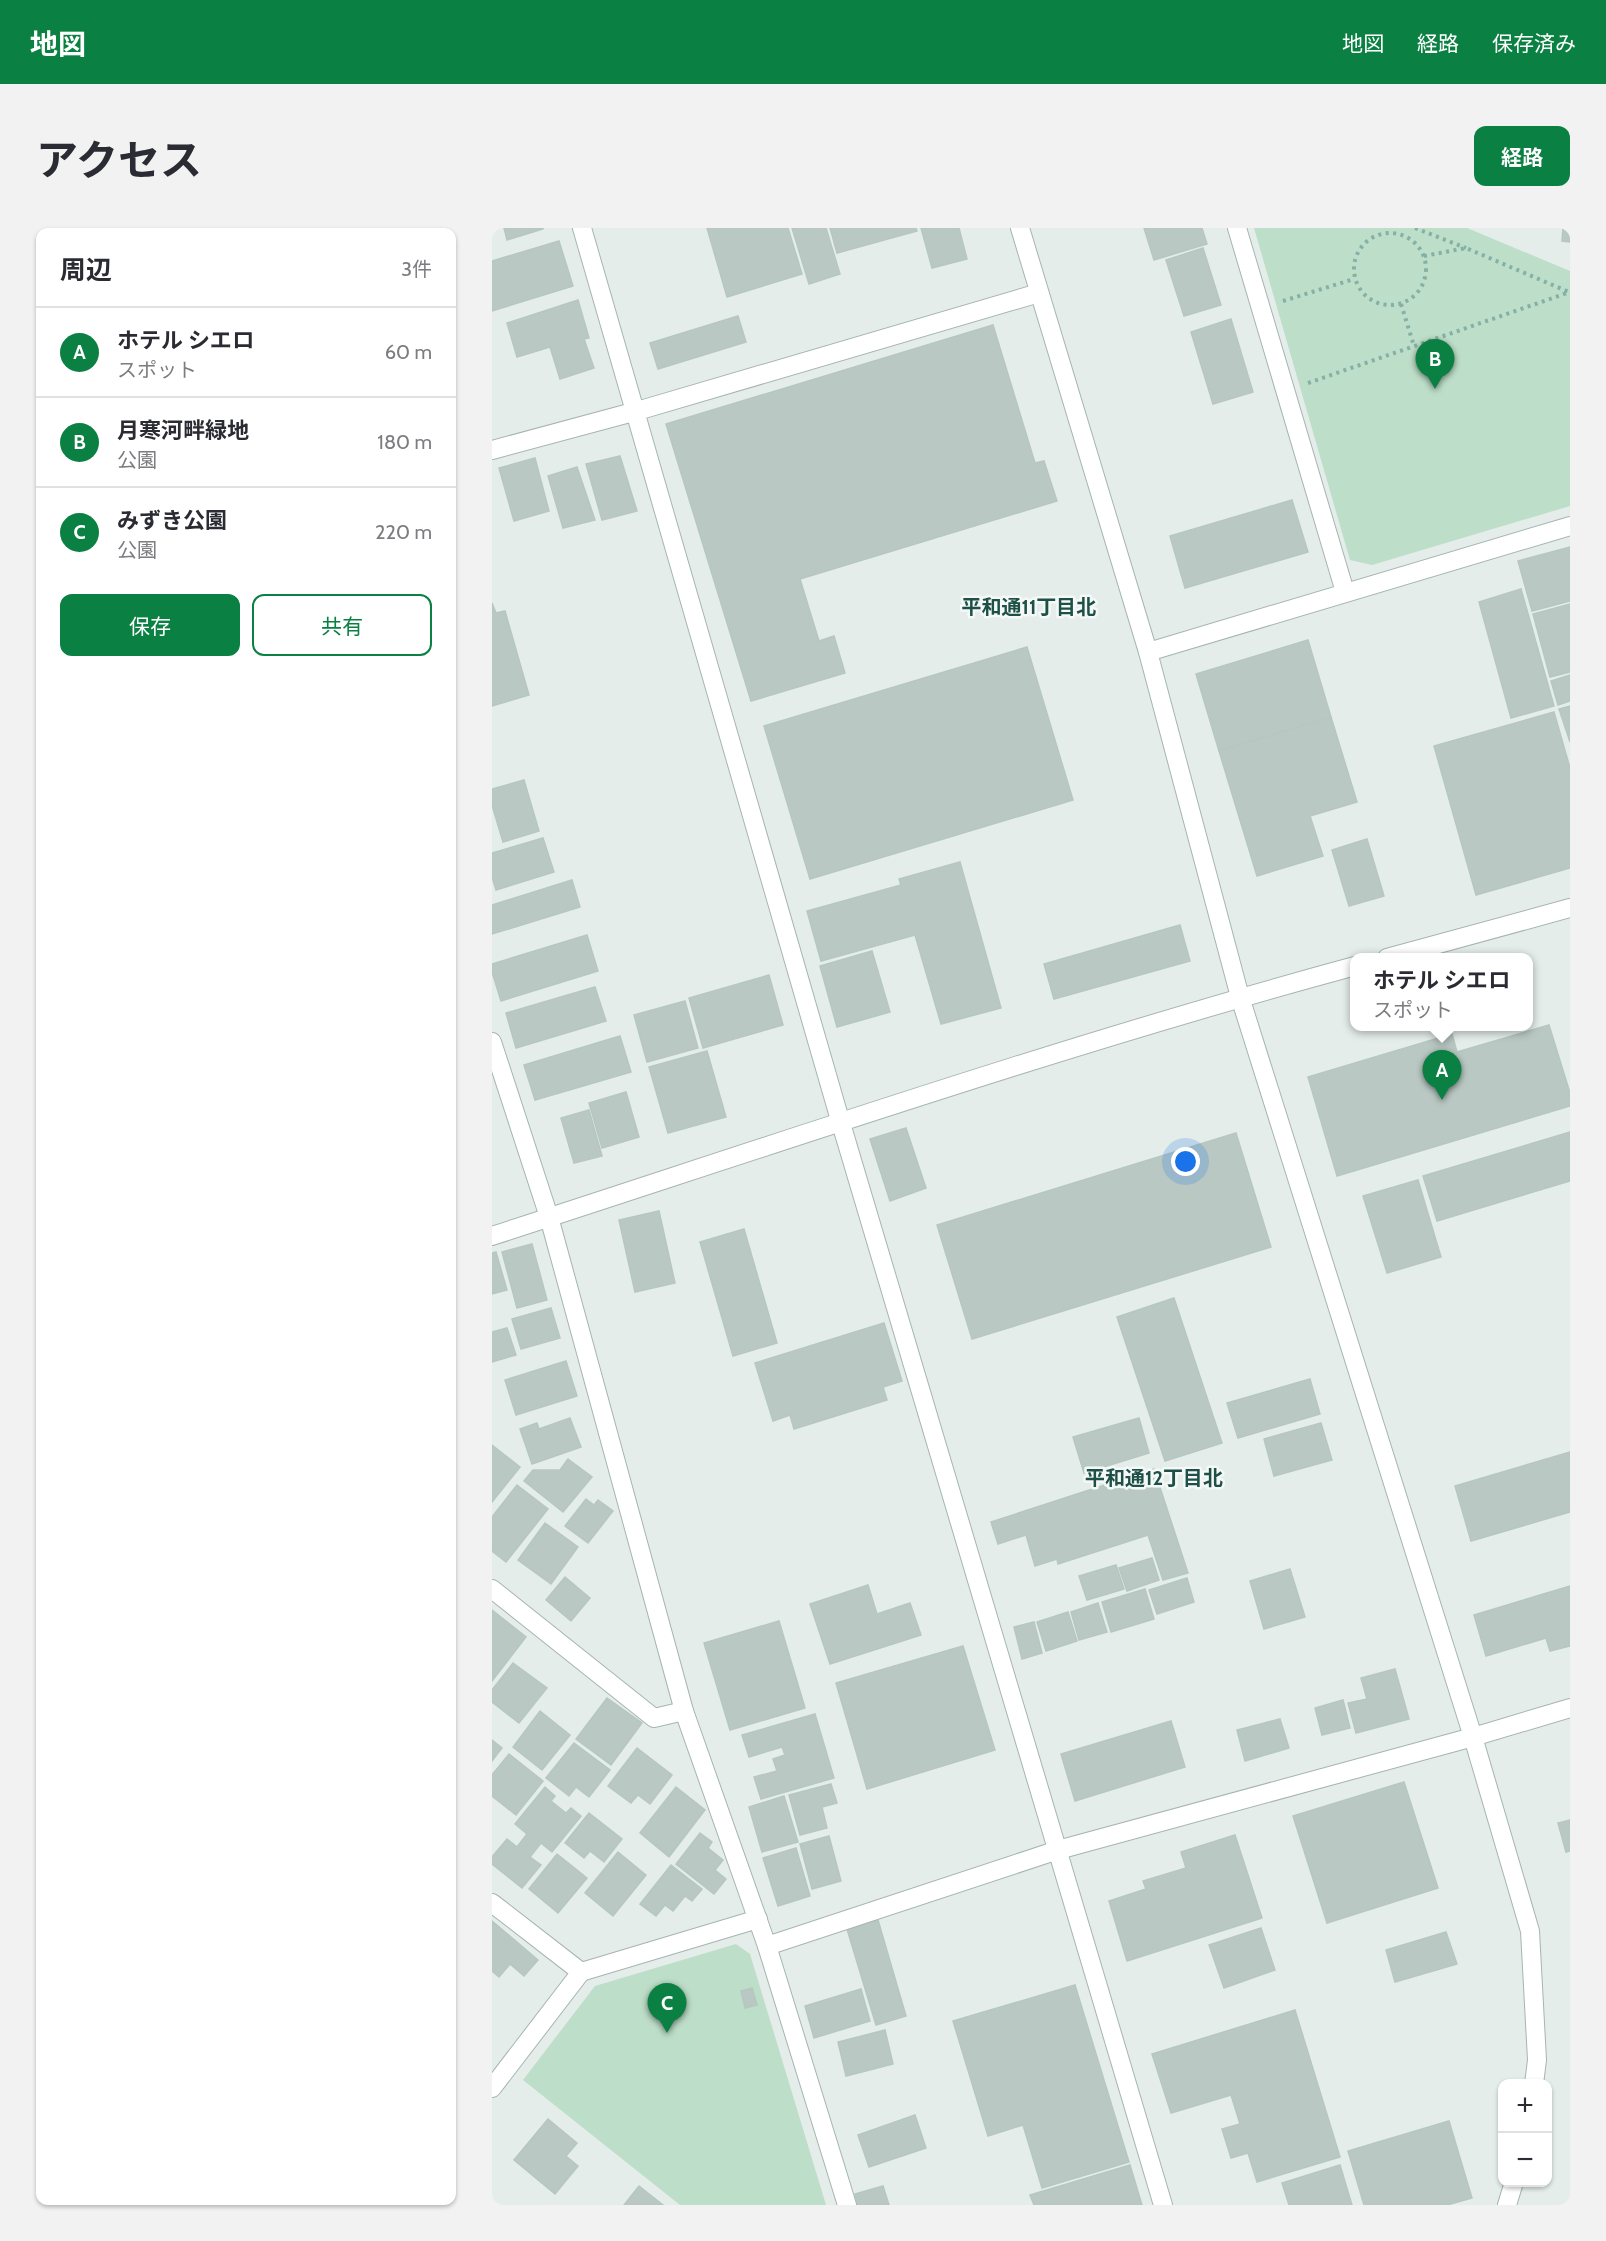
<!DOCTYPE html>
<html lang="ja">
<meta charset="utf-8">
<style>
:root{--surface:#fff;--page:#f2f2f3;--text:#2b2b33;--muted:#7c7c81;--line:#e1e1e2;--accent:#0b8043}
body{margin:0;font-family:Cabin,"Noto Sans JP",sans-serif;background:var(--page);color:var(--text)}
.controls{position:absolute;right:18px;bottom:18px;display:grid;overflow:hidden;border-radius:12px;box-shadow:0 2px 4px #0004}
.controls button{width:54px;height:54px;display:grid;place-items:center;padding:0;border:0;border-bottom:2px solid var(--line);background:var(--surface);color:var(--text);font:30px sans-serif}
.you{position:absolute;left:694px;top:934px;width:21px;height:21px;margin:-15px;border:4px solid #fff;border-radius:50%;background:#1a73e8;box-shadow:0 0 0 9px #1a73e833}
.badge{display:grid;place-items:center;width:39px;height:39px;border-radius:50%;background:var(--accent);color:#fff;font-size:20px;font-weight:700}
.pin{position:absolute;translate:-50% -50px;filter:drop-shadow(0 2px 3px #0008)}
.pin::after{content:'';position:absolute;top:32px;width:21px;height:18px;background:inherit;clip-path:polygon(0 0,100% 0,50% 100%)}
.popup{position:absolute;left:858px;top:725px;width:183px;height:78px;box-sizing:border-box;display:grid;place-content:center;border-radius:12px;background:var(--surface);filter:drop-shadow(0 2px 4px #0005);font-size:20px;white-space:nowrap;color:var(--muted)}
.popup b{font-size:22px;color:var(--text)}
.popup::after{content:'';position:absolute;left:50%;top:100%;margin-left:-12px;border:12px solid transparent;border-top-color:var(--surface)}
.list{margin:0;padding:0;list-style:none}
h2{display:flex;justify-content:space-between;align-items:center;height:78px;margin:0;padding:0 24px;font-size:26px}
h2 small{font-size:20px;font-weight:400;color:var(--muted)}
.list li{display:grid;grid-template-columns:39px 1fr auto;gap:18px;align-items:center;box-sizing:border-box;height:90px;padding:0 24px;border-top:2px solid var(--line)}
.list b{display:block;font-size:22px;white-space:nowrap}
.list p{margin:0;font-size:20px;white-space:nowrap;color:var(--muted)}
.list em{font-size:20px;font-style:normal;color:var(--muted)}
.actions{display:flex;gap:12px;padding:18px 24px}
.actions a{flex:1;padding:14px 0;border:2px solid var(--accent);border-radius:12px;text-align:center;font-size:21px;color:var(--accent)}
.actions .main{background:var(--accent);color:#fff}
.map{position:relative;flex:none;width:1078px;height:1977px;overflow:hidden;border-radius:12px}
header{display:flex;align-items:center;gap:36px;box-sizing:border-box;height:84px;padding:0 30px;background:var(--accent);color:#fff}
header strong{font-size:28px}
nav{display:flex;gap:33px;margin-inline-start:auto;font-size:21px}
.intro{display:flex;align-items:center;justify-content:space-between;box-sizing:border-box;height:144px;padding:0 36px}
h1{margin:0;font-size:42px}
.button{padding:15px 27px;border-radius:12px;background:var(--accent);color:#fff;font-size:21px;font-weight:700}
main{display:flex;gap:36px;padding:0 36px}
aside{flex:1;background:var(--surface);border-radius:12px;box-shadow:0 2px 4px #0004}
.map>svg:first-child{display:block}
.green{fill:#bddec8}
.building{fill:#b9c8c3;stroke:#b6c7c1;stroke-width:1.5}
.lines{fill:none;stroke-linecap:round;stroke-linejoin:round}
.minor-casing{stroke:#a6b5b1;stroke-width:20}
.path{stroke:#84b0a5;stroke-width:4;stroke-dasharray:3 4.5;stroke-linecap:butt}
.minor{stroke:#fff;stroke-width:18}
.labels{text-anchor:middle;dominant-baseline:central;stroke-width:5;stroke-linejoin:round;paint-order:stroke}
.neighbourhood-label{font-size:20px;font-weight:bold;fill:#1f5048;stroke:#f4f9f7}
</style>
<header>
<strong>地図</strong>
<nav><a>地図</a><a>経路</a><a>保存済み</a></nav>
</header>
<div class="intro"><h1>アクセス</h1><a class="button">経路</a></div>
<main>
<aside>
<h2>周辺<small>3件</small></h2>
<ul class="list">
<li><span class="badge">A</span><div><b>ホテル シエロ</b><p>スポット</p></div><em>60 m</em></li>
<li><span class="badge">B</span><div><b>月寒河畔緑地</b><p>公園</p></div><em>180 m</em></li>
<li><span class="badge">C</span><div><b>みずき公園</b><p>公園</p></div><em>220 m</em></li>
</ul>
<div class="actions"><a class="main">保存</a><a>共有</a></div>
</aside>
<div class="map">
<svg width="1078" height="1977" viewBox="0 0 1078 1977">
<rect width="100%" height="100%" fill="#e4ede9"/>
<g class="green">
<path d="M762,0H975L1078,43V278L880,337L858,332Z"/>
<path d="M244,1716L258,1726L334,1977H188L31,1852L103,1758Z"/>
</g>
<g class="building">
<path d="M12,0H51V1L15,12Z"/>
<path d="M215,0H296L310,46L235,69Z"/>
<path d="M300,0H334L348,46L317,56Z"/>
<path d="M338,0H424L425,3L345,25Z"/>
<path d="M429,0H467L475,31L440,40Z"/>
<path d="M652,0H710L715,16L662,32Z"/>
<path d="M1071,0H1078V14L1070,13Z"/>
<path d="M67,13L81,58L0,83V33Z"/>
<path d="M711,20L729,77L692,88L674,32Z"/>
<path d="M86,72L97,110L92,111L102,140L68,151L58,119L25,129L15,95Z"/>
<path d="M246,88L254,114L166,141L158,115Z"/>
<path d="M739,91L761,164L721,176L699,104Z"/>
<path d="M501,97L543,235L552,233L565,273L308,351L327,413L342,408L353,445L259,473L174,196Z"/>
<path d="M128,228L145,283L110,292L94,236Z"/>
<path d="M43,230L57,283L22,293L7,240Z"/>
<path d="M85,239L103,292L71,300L56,248Z"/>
<path d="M800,272L816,324L693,360L678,308Z"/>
<path d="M1078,319V373L1040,383L1026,333Z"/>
<path d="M1029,361L1062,478L1019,490L987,374Z"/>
<path d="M0,375L4,385L13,383L37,467L0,478Z"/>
<path d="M1078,376V444L1058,449L1041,386Z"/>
<path d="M816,412L839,489L727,523L704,446Z"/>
<path d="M535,419L581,572L318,651L272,498Z"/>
<path d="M1078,447V473L1066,477L1059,453Z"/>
<path d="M1078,478V514L1067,481Z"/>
<path d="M1062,484L1078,540V640L984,667L942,518Z"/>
<path d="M839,489L865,574L818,588L831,628L765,648L727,523Z"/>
<path d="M32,552L47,603L11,614L0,577V561Z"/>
<path d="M51,610L62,644L4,662L0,649V625Z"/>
<path d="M875,611L892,668L857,678L840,622Z"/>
<path d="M468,634L509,780L449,796L423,707L329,733L315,683L409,657L407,651Z"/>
<path d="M80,652L88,679L0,706V677Z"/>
<path d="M688,697L698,733L562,771L552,736Z"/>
<path d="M95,707L106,743L9,773L0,744V736Z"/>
<path d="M380,723L398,784L345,799L328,738Z"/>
<path d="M277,747L291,797L211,820L197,770Z"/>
<path d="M103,759L114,793L24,820L14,785Z"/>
<path d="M193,773L206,820L155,834L142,787Z"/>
<path d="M1057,797L1078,865V878L845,948L816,849L960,806L965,824Z"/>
<path d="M128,808L139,844L43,872L32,837Z"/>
<path d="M215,823L234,889L176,905L157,839Z"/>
<path d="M134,864L147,909L110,920L97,875Z"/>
<path d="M97,882L110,928L82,935L69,890Z"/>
<path d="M414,900L434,960L398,973L378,911Z"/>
<path d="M1078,904V953L945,993L931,948Z"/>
<path d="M744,905L779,1019L480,1111L445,997Z"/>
<path d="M926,952L949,1029L895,1045L871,968Z"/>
<path d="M167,983L183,1055L143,1064L127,992Z"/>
<path d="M252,1001L285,1115L241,1128L208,1014Z"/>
<path d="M40,1016L55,1072L25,1080L10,1024Z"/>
<path d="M4,1024L15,1062L0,1066V1025Z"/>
<path d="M682,1070L730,1215L673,1233L625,1089Z"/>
<path d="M59,1080L68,1110L29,1121L20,1091Z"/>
<path d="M392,1095L410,1153L391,1159L395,1172L302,1201L298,1187L281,1193L263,1135Z"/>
<path d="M15,1100L24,1127L0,1134V1104Z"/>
<path d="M74,1133L85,1168L24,1187L13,1152Z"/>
<path d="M818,1151L828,1186L746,1210L735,1175Z"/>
<path d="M78,1190L89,1219L40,1236L28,1201L45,1195L47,1201Z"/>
<path d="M647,1190L657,1225L592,1245L581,1209Z"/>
<path d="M829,1195L840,1232L782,1248L772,1211Z"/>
<path d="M0,1217L28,1239L0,1274Z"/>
<path d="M1078,1224V1284L979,1313L963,1258Z"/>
<path d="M76,1231L100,1249L71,1284L32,1253L41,1242H68Z"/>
<path d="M662,1241L696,1345L671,1352L656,1307L566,1336L565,1331L543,1338L534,1307L506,1316L499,1294Z"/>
<path d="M25,1257L56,1281L14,1334L0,1323V1289Z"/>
<path d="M94,1271L102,1277L106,1272L121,1283L96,1315L73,1298Z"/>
<path d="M53,1295L86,1319L59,1356L26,1332Z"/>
<path d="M660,1330L667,1352L635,1363L627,1340Z"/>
<path d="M624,1337L632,1361L595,1372L587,1348Z"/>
<path d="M798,1341L813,1389L772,1401L758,1353Z"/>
<path d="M73,1349L98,1370L79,1393L54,1372Z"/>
<path d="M695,1350L702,1374L665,1386L657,1362Z"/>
<path d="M376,1357L385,1386L418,1375L429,1407L338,1436L318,1376Z"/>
<path d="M1078,1358V1418L1058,1423L1054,1410L994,1428L982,1387Z"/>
<path d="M653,1361L662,1391L619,1404L610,1374Z"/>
<path d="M606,1375L615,1404L587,1412L579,1384Z"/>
<path d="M0,1382L34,1409L0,1453Z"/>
<path d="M576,1384L585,1413L554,1423L545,1394Z"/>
<path d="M287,1393L313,1480L238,1502L212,1415Z"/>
<path d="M542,1394L550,1425L530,1431L522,1399Z"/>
<path d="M471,1418L503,1522L375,1561L344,1455Z"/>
<path d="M21,1435L55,1460L27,1495L0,1474V1462Z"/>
<path d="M903,1441L917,1491L864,1505L856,1475L875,1471L869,1450Z"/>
<path d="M115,1470L150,1495L119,1537L84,1511Z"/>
<path d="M851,1472L858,1500L830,1507L823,1480Z"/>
<path d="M48,1483L78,1507L50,1542L21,1519Z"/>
<path d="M323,1486L342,1550L269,1571L262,1549L285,1543L281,1531L293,1527L290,1519L257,1529L250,1507Z"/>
<path d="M788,1491L797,1520L753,1533L745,1502Z"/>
<path d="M679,1493L693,1539L583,1573L569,1526Z"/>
<path d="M0,1512L10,1520L0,1533Z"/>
<path d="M82,1515L118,1542L97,1569L84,1559L77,1568L54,1550Z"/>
<path d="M145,1520L180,1547L158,1576L146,1567L139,1575L116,1558Z"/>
<path d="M17,1526L51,1553L24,1587L0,1568V1547Z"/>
<path d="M912,1554L946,1660L835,1695L801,1588Z"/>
<path d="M339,1556L345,1575L330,1579L335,1600L308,1607L297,1567Z"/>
<path d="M53,1559L63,1568L59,1573L74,1585L79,1580L89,1588L60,1624L49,1615L38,1629L49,1637L30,1660L0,1636V1629L15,1611L25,1619L35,1606L23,1596Z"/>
<path d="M184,1559L213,1582L177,1629L148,1605Z"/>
<path d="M292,1568L306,1614L270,1624L257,1579Z"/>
<path d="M97,1585L130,1611L112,1634L98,1623L92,1630L73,1615Z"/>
<path d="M1078,1592V1623L1074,1624L1066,1595Z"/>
<path d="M208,1605L220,1614L216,1620L231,1632L223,1642L234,1651L222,1666L184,1636Z"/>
<path d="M743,1607L770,1690L635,1733L617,1673L654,1661L651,1653L694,1640L689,1624Z"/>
<path d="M337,1608L349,1653L320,1661L308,1616Z"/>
<path d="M304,1620L318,1668L286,1678L271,1630Z"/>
<path d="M126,1624L154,1647L121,1688L93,1665Z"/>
<path d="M65,1626L95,1650L66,1685L37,1661Z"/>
<path d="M179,1637L210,1661L200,1673L193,1668L181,1683L173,1677L164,1688L148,1676Z"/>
<path d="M386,1692L414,1788L384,1797L355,1701Z"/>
<path d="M0,1693L46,1732L32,1748L18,1736L7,1749L0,1743Z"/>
<path d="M769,1700L783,1742L732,1760L717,1717Z"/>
<path d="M954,1704L965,1736L903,1754L894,1722Z"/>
<path d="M583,1757L637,1934L550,1960L531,1897L496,1908L461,1793Z"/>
<path d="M260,1760L265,1777L253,1780L249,1763Z"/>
<path d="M369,1761L378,1793L322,1810L313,1778Z"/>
<path d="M803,1782L848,1929L765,1954L756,1925L739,1930L730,1901L748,1896L739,1867L679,1885L660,1826Z"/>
<path d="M393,1802L401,1836L354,1848L346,1814Z"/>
<path d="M423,1887L434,1920L377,1939L366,1907Z"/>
<path d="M56,1891L85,1915L74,1928L86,1938L63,1966L22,1932Z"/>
<path d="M957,1893L980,1970L955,1977H872L856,1923Z"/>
<path d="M638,1937L650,1977H542L538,1967Z"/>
<path d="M848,1937L860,1977H797L790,1955Z"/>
<path d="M147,1958L171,1977H132Z"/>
<path d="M391,1958L397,1977H366L363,1966Z"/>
</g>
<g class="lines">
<defs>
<g id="minor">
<path d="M90,0L348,892L671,1977"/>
<path d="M528,0L656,424L748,769L981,1509L1038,1703L1045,1832L1042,1856"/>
<path d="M745,0L853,364"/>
<path d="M0,222L145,183L547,65"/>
<path d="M656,424L1078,298"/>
<path d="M895,730L1078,680"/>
<path d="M0,814L57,989L192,1483L275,1718L355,1977"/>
<path d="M0,1008C287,915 572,817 863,738"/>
<path d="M0,1361L162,1490L192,1483"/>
<path d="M0,1675L89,1744L266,1691"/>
<path d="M275,1718L566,1622L981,1509L1078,1480"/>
<path d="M0,1860L89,1744"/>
<path d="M1015,1977L1022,1954"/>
</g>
</defs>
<use href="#minor" class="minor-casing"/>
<g class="path">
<path d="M923,0L974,20"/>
<circle cx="898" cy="41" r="36"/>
<path d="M932,28L974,20L1077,64"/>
<path d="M791,73L862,51"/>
<path d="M909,76L922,118"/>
<path d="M816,155L1078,64"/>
</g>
<use href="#minor" class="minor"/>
</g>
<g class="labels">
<g class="neighbourhood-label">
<text x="537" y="379">平和通11丁目北</text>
<text x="662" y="1250">平和通12丁目北</text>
</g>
</g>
</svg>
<div class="controls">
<button>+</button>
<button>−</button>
</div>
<div class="you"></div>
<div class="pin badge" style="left:950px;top:872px">A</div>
<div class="popup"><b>ホテル シエロ</b>スポット</div>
<div class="pin badge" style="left:943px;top:161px">B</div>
<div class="pin badge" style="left:175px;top:1805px">C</div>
</div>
</main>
